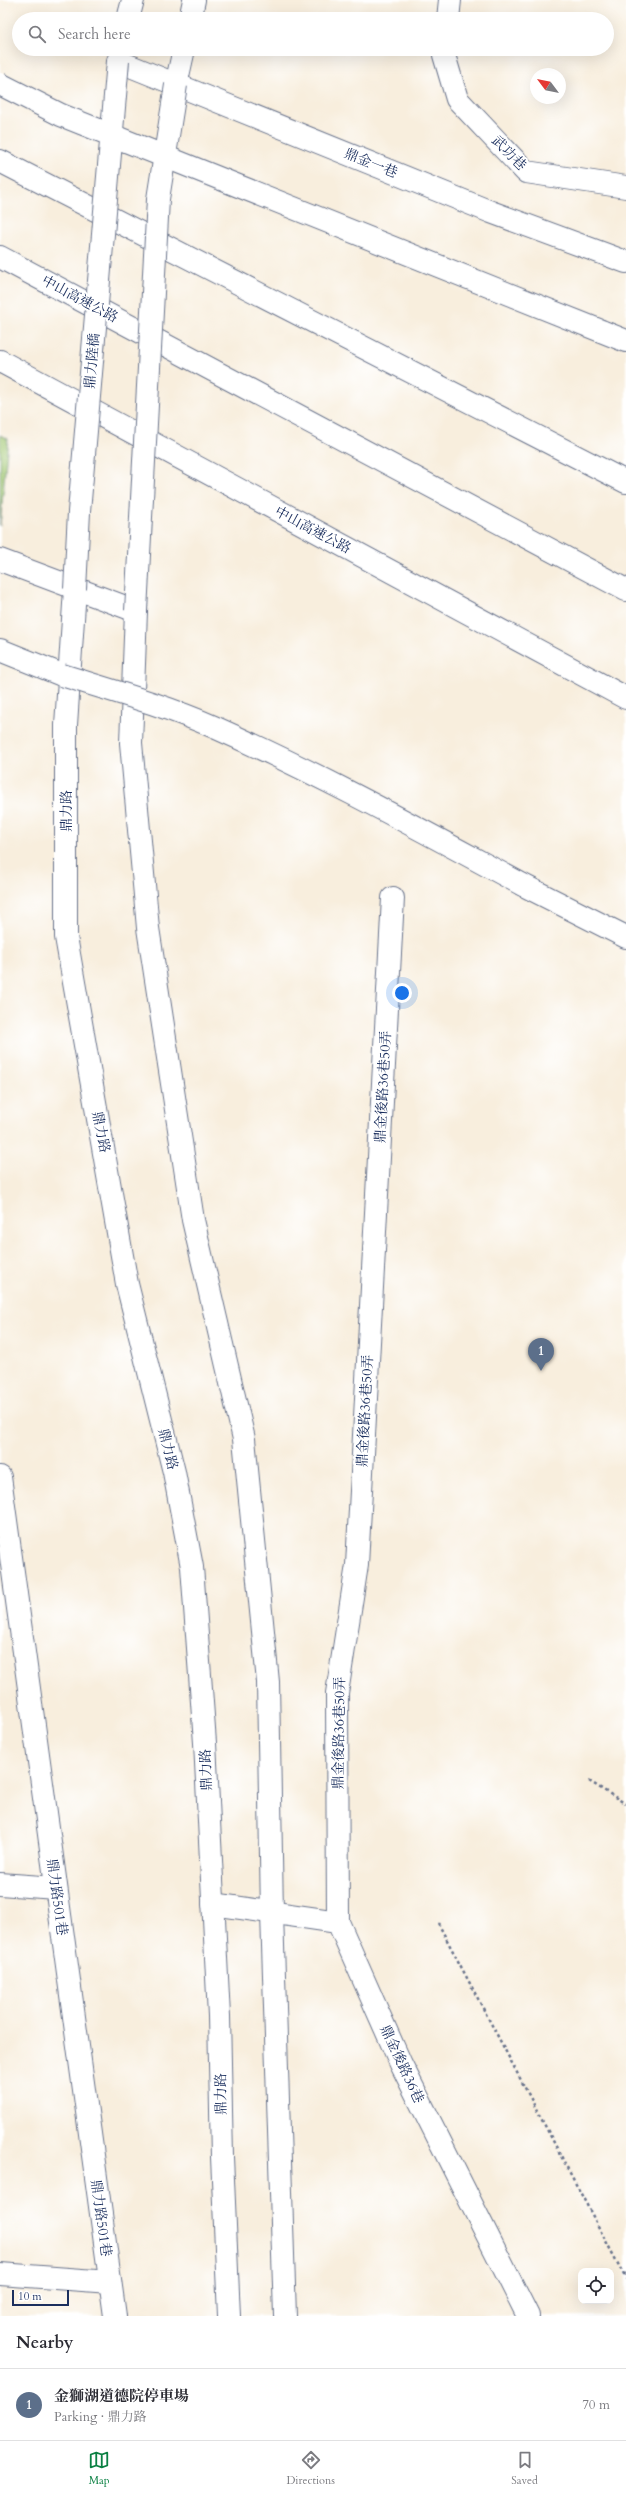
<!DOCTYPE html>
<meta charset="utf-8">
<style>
:root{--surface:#fff;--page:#f2f2f3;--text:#2b2b33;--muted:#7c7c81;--line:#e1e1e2;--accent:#0b8043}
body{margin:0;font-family:Cardo,"Noto Serif TC",serif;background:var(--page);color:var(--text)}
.controls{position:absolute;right:12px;bottom:12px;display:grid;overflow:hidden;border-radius:8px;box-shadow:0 4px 16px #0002}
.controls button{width:36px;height:36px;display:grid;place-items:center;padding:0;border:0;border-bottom:1px solid var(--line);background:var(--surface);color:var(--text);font:20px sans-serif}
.compass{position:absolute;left:530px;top:68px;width:36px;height:36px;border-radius:50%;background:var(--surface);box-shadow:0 4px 16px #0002;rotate:302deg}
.scale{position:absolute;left:12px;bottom:10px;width:57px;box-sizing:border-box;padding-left:4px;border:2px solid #1b2f5e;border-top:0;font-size:11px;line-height:14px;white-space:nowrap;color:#1b2f5e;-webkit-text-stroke:3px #fff;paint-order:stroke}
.you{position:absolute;left:402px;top:993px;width:14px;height:14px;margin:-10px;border:3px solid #fff;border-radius:50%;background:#1a73e8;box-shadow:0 0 0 6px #1a73e833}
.badge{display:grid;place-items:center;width:26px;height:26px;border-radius:50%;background:var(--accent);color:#fff;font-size:13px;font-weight:700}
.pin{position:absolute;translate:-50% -33px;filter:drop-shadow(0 1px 2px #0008)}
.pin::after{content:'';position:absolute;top:21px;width:14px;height:12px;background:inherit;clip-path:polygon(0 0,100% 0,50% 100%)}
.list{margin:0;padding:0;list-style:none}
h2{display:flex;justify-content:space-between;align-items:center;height:52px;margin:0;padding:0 16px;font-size:17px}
h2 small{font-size:13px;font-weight:400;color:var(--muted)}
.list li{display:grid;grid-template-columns:26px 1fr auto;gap:12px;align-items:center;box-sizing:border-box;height:72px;padding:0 16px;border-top:1px solid var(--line)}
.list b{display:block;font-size:15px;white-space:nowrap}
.list p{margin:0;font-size:13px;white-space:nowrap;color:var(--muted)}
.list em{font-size:13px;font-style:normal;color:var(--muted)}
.icon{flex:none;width:22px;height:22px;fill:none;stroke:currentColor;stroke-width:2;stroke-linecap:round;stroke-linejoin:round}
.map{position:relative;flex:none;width:626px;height:2316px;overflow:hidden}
.search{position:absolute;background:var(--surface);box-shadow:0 4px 16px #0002;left:12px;right:12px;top:12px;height:44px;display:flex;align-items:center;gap:10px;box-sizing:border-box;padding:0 14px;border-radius:22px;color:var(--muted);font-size:15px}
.sheet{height:124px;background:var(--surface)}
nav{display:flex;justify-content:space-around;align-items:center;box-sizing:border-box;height:56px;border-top:1px solid var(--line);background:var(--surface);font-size:11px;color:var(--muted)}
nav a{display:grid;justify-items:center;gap:2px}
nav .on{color:var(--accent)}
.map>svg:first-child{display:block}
.green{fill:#a1c772;stroke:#5e7b68}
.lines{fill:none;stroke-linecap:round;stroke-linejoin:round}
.lane-casing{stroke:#68728a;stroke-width:24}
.street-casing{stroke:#68728a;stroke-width:24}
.secondary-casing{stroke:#68728a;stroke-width:24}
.highway-casing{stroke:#68728a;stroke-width:24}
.path{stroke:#68728a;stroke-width:2.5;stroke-dasharray:3 3;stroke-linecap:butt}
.lane{stroke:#fff;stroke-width:22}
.street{stroke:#fff;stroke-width:22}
.secondary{stroke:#fff;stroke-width:22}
.highway{stroke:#fff;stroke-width:22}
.secondary-bridge-casing{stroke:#68728a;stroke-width:24;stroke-linecap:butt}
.highway-bridge-casing{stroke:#68728a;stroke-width:24;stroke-linecap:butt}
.secondary-bridge{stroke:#fff;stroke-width:22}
.highway-bridge{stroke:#fff;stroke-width:22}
.labels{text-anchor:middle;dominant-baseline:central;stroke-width:4;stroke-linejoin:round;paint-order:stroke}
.street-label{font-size:14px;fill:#1b2f5e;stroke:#fff}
</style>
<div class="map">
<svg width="626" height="2316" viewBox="0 0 626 2316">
<rect width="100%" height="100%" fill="#fff"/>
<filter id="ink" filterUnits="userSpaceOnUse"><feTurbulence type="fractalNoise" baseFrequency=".025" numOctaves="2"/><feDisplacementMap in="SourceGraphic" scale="8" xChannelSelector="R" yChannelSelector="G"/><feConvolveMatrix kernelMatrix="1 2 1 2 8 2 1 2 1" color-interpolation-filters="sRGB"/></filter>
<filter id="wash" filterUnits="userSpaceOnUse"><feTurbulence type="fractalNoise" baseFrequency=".012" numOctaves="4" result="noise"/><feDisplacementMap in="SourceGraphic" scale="16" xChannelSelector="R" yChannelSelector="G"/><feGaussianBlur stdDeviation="0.9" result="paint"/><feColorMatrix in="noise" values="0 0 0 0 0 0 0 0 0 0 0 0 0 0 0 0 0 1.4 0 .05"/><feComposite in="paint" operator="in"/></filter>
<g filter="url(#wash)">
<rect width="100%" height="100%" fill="#f8eedd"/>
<path class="green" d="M0,435L8,439L0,526Z"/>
</g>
<g filter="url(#ink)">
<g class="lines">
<defs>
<g id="lane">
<path d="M448,19L450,0"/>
<path d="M445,49L444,55L457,99L526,172L626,187"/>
<path d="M0,1477L115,2316"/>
<path d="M0,1884L56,1888"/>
<path d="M213,1904L338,1922L401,2064L528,2316"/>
<path d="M338,1922L337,1693L357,1565L393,898"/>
<path d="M0,2274L110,2282"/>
</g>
<path id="street" d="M118,61L491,212L626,262"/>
<g id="secondary">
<path d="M128,19L133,0"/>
<path d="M190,19L194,0"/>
<path d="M176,85L184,49"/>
<path d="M75,589L66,725V937L127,1284L174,1472L192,1567L205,1743L219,2016L222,2157L229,2316"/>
<path d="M136,611L131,743L148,928L193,1220L244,1439L268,1682L272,1914L285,2316"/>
</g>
<g id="highway">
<path d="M0,161L626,482"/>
<path d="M0,257L626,590"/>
<path d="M601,331L626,341"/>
<path d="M0,361L626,698"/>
<path d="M0,560L136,611"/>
<path d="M0,650L62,675"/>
<path d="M523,885L626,937"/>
</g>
</defs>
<use href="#lane" class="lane-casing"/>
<use href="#street" class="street-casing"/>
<use href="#secondary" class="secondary-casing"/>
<use href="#highway" class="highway-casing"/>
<g class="path">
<path d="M589,1781L626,1804"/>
<path d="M438,1923L626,2279"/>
</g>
<use href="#lane" class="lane"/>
<use href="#street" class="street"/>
<use href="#secondary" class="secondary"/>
<use href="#highway" class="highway"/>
<defs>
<g id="secondary-bridge">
<path d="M75,589L79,512L118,61"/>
<path d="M136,611L158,199L176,85"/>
</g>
<g id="highway-bridge">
<path d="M0,84L61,115L601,331"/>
<path d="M62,675C113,691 164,705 214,727C320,774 421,830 523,885"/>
</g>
</defs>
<use href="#secondary-bridge" class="secondary-bridge-casing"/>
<use href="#highway-bridge" class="highway-bridge-casing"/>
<use href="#secondary-bridge" class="secondary-bridge"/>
<use href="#highway-bridge" class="highway-bridge"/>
</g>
</g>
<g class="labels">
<g class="street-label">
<text transform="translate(509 153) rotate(45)">武功巷</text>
<text transform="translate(371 163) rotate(22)">鼎金一巷</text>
<text transform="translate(80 299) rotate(28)">中山高速公路</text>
<text transform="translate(92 361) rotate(-85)">鼎力陸橋</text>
<text transform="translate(313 530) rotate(28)">中山高速公路</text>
<text transform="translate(66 811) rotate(-90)">鼎力路</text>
<text transform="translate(383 1087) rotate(-87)">鼎金後路36巷50弄</text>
<text transform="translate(101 1132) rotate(79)">鼎力路</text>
<text transform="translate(365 1411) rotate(-87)">鼎金後路36巷50弄</text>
<text transform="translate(168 1449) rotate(76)">鼎力路</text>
<text transform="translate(339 1733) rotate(-89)">鼎金後路36巷50弄</text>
<text transform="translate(206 1770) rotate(-92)">鼎力路</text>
<text transform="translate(57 1897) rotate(82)">鼎力路501巷</text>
<text transform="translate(402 2064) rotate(65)">鼎金後路36巷</text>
<text transform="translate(221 2094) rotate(-91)">鼎力路</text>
<text transform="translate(101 2218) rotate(82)">鼎力路501巷</text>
</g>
</g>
</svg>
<div class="controls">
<button><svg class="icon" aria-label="locate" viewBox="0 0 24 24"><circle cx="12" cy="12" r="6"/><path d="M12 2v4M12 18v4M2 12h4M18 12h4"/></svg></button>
</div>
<svg class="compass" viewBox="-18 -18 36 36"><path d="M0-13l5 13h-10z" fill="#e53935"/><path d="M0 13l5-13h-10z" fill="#7c7c81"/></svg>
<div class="scale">10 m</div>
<div class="you"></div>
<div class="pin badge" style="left:541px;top:1371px;background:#5c6f8a">1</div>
<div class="search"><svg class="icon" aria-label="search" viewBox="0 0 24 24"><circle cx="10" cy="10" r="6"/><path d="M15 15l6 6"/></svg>Search here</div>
</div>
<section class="sheet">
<h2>Nearby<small></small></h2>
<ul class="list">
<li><span class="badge" style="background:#5c6f8a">1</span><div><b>金獅湖道德院停車場</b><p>Parking · 鼎力路</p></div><em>70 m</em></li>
</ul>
</section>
<nav>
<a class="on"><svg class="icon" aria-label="map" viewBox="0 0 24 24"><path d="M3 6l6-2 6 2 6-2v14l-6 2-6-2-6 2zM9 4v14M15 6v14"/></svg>Map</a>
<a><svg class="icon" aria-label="directions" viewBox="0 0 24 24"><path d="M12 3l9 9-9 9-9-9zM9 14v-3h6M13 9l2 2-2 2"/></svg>Directions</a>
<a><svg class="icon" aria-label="saved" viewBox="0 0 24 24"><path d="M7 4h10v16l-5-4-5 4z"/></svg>Saved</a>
</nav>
